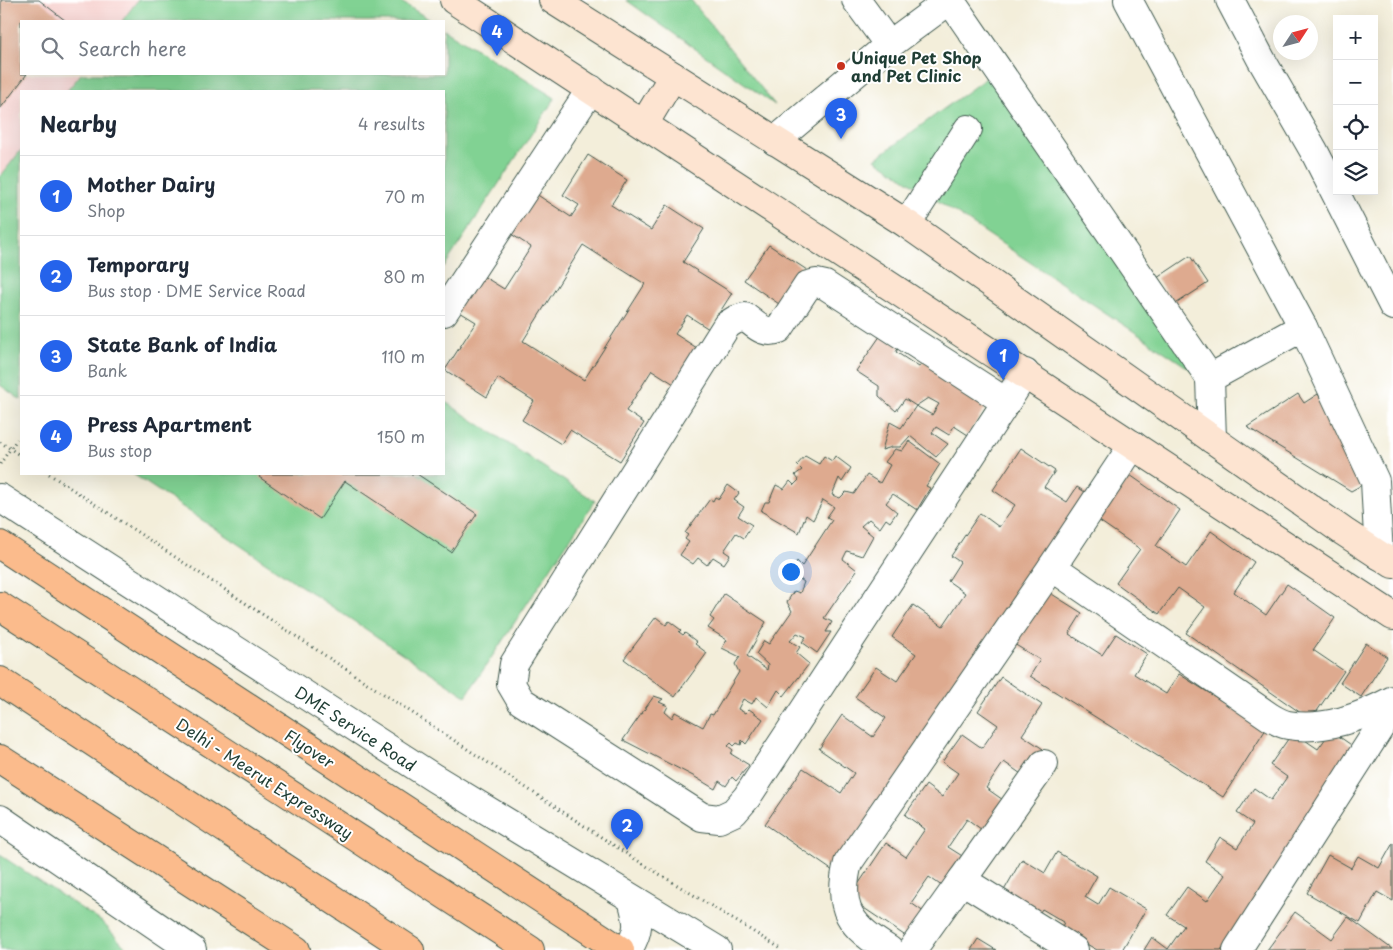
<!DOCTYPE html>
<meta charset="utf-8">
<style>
:root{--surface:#fff;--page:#f2f2f3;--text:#1f2937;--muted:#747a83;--line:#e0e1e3;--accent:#2563eb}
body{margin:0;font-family:"Playpen Sans",sans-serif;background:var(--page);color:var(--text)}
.controls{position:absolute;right:15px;top:15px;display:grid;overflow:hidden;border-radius:0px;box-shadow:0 5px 20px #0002}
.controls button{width:45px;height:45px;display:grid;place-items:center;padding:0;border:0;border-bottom:1px solid var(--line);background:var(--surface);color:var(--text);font:25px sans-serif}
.compass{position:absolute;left:1273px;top:15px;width:45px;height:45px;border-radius:50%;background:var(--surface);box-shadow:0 5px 20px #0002;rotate:54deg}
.you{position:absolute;left:790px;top:571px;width:18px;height:18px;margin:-12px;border:4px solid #fff;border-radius:50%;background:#1a73e8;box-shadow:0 0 0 8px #1a73e833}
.badge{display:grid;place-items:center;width:32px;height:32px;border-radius:50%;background:var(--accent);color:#fff;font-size:16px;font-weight:700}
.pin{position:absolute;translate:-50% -41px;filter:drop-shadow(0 1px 2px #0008)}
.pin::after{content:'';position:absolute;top:26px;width:18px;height:15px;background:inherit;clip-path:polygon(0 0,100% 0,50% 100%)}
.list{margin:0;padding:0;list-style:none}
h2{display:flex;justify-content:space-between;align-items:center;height:65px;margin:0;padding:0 20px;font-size:21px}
h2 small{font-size:16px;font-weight:400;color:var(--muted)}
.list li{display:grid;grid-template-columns:32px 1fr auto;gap:15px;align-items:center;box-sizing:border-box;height:80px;padding:0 20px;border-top:1px solid var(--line)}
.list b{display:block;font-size:19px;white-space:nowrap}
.list p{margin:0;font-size:16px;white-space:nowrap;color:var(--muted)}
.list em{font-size:16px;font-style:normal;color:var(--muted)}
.icon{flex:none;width:28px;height:28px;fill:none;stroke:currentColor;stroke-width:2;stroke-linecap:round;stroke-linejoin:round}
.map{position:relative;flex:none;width:1393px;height:950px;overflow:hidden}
.search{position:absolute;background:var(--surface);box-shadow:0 5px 20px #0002;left:20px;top:20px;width:425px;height:55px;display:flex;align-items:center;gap:12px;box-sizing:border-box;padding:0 18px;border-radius:0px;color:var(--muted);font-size:19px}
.panel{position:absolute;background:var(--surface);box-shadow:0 5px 20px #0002;left:20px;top:90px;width:425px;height:385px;border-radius:0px}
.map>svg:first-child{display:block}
.built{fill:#f7d0ce}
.green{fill:#81d293;stroke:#508864}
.building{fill:#deaa8f;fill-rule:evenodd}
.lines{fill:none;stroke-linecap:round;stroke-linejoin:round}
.minor-casing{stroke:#3f584d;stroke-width:30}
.tertiary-casing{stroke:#3f584d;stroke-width:30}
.secondary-casing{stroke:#3f584d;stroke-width:30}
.trunk-casing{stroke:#3f584d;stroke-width:30}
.motorway-casing{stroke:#3f584d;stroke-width:30}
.path{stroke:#3f584d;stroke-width:3;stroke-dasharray:1 4;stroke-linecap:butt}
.minor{stroke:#fff;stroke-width:28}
.tertiary{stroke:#fff;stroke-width:28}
.secondary{stroke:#fde4d1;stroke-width:28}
.trunk{stroke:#fbbb8c;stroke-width:28}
.motorway{stroke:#fbbb8c;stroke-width:28}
.poi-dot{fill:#c8321e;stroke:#fff;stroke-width:2}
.labels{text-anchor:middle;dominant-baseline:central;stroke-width:4;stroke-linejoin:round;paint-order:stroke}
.poi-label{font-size:16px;font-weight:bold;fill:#1f3d34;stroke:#fff;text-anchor:start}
.street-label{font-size:16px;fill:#1f3d34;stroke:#fff}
</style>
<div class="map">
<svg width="1393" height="950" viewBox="0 0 1393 950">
<rect width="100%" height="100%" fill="#fff"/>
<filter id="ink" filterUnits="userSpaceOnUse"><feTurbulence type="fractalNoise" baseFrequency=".02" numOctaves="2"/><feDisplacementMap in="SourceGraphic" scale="10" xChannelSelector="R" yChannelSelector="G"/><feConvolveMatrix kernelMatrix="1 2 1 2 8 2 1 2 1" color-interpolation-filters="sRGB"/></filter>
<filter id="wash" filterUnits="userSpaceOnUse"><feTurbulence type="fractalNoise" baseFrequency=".0096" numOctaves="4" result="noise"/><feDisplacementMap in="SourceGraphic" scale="20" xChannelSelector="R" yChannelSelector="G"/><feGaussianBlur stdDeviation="1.12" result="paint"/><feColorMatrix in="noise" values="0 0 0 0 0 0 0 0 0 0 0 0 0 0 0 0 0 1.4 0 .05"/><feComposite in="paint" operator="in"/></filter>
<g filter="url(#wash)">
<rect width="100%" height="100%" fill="#f3eeda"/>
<path class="built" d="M0,0H138L122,21H21V74H81L67,91H21V150L0,177Z"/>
<g class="green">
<path d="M138,0H398L432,21H122Z"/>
<path d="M626,0H691L775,105Z"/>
<path d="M444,29L555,98L444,267V91H67L81,74H444Z"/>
<path d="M993,73L1196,373L875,159Z"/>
<path d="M21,150V400L0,385V177Z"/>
<path d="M444,401L595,501L466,696L133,474H444Z"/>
<path d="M0,855L102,922L128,950H0Z"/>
</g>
<g id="blocks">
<g class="building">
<path d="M1,0H39L66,21H21V74H27L0,109Z"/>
<path d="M588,155L627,180L611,205L651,230L667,205L704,229L683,262L732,293L709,329L687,315L675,334L697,348L674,384L652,370L626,411L644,423L620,461L570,430L561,444L522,420L534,401L498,378L487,397L445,370L476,322L455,309L478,273L504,289L531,247L505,230L530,190L571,217L579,205L563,195ZM583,245L645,284L584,380L523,341Z"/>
<path d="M769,245L807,270L782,306L744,280Z"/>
<path d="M1190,256L1208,283L1174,305L1157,278Z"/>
<path d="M883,332L903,340L896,352L919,367L928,355L991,399L968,435L954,426L949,435L936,427L932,433L948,444L936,457L910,436L900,447H892L882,450L890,422L901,428L916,406L932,415L939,404L928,398L916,406L905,399L896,411L879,396V386L856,371Z"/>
<path d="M1298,394L1304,403L1318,394L1369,481L1351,491L1247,427Z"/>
<path d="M909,441L940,464L926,486L930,488L917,510L893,494L886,503L897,512L890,522L886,519L880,528L869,519L861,526L873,536L862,556L847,551L843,559L857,570L824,618L832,622L826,632H831L817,653L802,642L806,637L797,633L790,641L800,647L796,653L809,664L784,696L778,690L768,707L756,697L752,704L743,699L738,709L745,713L749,709L763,719L746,744L742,740L741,745L737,743L734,746L731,743L728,746L733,750L731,754L749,765L736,781L732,777L726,786L719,781L715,789L695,777L623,740L654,696L663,699L659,702L668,706L665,712L672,718L675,712L703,727L710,714L713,715L739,672L735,664L740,657L722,648L727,640L708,628L714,620L710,617L724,594L766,622L747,656L767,670L768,665L756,654L764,641L769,644L792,611L787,602L794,591L800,593L804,582L791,573L797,561L802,566L832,520L827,517L834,507L823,500L813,520L806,515L799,533L761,511L765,502H769L776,485L784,489L790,481L794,485L799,480L795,475L802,470L797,465L805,456L819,464L824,456L832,461L835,456L851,468L842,482L839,478L832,495L840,498L846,492L854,494L867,475L880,483L890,465L885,462L895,449L902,451Z"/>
<path d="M1021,448L1055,471L1044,487L1067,502L1077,487L1093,497L833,871L765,824L803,768L841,793L854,773L819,749L842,715L873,737L886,718L855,697L876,667L897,681L916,654L892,637L913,605L943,626L965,593L948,581L960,562L951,556L980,513L999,527L1015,505L993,490Z"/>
<path d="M261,474H417L477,514L451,552L345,481L320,519L259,477Z"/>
<path d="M1130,475L1180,510L1156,546L1186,567L1211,531L1254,562L1234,592L1266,615L1287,584L1335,618L1313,650L1344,671L1311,720L1186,633L1205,607L1178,588L1159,614L1116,583L1140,549L1098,520Z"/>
<path d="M728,485L739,493L734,500L744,507L738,516L752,525L744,538L736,533L724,551L730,555L724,564L713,557L707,565L698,558L693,564L680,555L689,542L685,539L688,535L685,533L710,499L713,501L715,497L719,499Z"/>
<path d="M1047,591L1082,613L1069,634L1102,655L1116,634L1147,654L1134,674L1166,694L1179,674L1266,729L1223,797L1030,676L1040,660L1014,644Z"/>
<path d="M656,617L666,625L669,621L681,630L679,632L683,635L685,633L697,642L695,644L707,653L675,697L624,659Z"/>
<path d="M1366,643L1387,657L1361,697L1340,683Z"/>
<path d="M1001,677L1042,705L1022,735L1043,749L1024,776L1004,762L986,788L1006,802L985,832L967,819L948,847L967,859L946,889L929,877L911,903L928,915L910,939L849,898L886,843L906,857L925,829L905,815L926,785L942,797L958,773L942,762L962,734L982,748L998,725L978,711Z"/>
<path d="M1331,731L1360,751L1221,950H1144L1152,937L1168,949L1184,926L1167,915L1187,887L1207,901L1225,875L1205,861L1220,837L1237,848L1253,824L1237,813L1254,788L1271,800L1287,777L1270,765L1293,732L1318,749Z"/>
<path d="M1393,843V901L1377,892L1360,923L1307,893L1328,855L1351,868L1358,856L1379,868Z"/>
<path d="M1057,852L1097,876L1085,897L1098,905L1109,887L1146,909L1122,950H1097L1061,929L1064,922L1042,909L1038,915L1002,894L1022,859L1045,873Z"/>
<path d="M1295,912L1332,939L1348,917L1392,949L1267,950Z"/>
<path d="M978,939L996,950H971Z"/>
</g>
</g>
</g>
<g filter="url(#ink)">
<use href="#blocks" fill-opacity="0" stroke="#3f584d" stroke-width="1"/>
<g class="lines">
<defs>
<g id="minor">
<path d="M856,0L889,45"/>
<path d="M950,0L1210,378"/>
<path d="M1128,0L1303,327L1375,481L1379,555"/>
<path d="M1230,0L1261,59L1314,151L1393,306"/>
<path d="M775,141L889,45L950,0"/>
<path d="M907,224L968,129"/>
<path d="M444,312L591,89"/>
<path d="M1006,402L825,285L816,283L808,285L779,329C764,335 757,326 745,317L735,320L727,325L514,664L511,684L521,701L702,817L719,819L734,812L747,797L1011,395L1025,373"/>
<path d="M1212,439L1210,378L1303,327"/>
<path d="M1052,567L1270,717C1275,720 1282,724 1288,725C1325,731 1361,717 1393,700"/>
<path d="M962,880L1044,764"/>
<path d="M889,950C851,927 836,909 848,863L1052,567L1133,445"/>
<path d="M912,950L962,880L1074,950"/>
<path d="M1237,950L1393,707"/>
</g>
<g id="tertiary">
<path d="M0,498L434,778L717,950"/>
<path d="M0,819L192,950"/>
<path d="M628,950C641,928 638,922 632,899"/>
</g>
<g id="secondary">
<path d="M454,0L1393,616"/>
<path d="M553,0L907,224L1344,532L1393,564"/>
<path d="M644,124L673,76"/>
</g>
<g id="trunk">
<path d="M0,545L620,950"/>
<path d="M0,759L296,950"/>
</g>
<g id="motorway">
<path d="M0,606L530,950"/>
<path d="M0,681L410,950"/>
</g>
</defs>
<use href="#minor" class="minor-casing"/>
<use href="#tertiary" class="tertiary-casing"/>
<use href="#secondary" class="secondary-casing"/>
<use href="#trunk" class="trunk-casing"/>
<use href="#motorway" class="motorway-casing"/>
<g class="path">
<path d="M0,442L21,456"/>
<path d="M0,464L17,439"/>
<path d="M49,474L630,856L783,950"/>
</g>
<use href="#minor" class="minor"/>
<use href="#tertiary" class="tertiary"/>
<use href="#secondary" class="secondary"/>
<use href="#trunk" class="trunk"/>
<use href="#motorway" class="motorway"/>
</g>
</g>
<circle class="poi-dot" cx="841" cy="66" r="5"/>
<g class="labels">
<g class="poi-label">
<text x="851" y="57">Unique Pet Shop<tspan x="851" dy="18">and Pet Clinic</tspan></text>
</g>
<g class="street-label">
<text transform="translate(356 728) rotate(33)">DME Service Road</text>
<text transform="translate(310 748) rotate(33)">Flyover</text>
<text transform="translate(265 778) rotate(33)">Delhi - Meerut Expressway</text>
</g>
</g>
</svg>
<div class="controls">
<button>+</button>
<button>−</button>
<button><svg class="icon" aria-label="locate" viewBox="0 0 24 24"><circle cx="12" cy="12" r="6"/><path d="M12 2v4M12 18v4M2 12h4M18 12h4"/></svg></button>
<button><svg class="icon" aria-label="layers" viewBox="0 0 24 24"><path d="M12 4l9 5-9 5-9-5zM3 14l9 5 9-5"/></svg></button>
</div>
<svg class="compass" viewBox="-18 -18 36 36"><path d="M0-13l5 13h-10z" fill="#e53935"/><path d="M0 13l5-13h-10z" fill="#747a83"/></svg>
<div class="you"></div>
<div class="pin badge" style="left:1003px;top:380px">1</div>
<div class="pin badge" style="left:627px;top:850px">2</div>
<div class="pin badge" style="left:841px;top:139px">3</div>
<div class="pin badge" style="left:497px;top:56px">4</div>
<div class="search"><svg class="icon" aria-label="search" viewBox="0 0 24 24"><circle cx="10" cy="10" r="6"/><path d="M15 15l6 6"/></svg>Search here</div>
<section class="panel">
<h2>Nearby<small>4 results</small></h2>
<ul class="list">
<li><span class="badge">1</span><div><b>Mother Dairy</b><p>Shop</p></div><em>70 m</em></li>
<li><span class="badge">2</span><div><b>Temporary</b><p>Bus stop · DME Service Road</p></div><em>80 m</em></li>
<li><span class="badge">3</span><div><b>State Bank of India</b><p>Bank</p></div><em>110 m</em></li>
<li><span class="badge">4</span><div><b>Press Apartment</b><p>Bus stop</p></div><em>150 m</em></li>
</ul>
</section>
</div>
